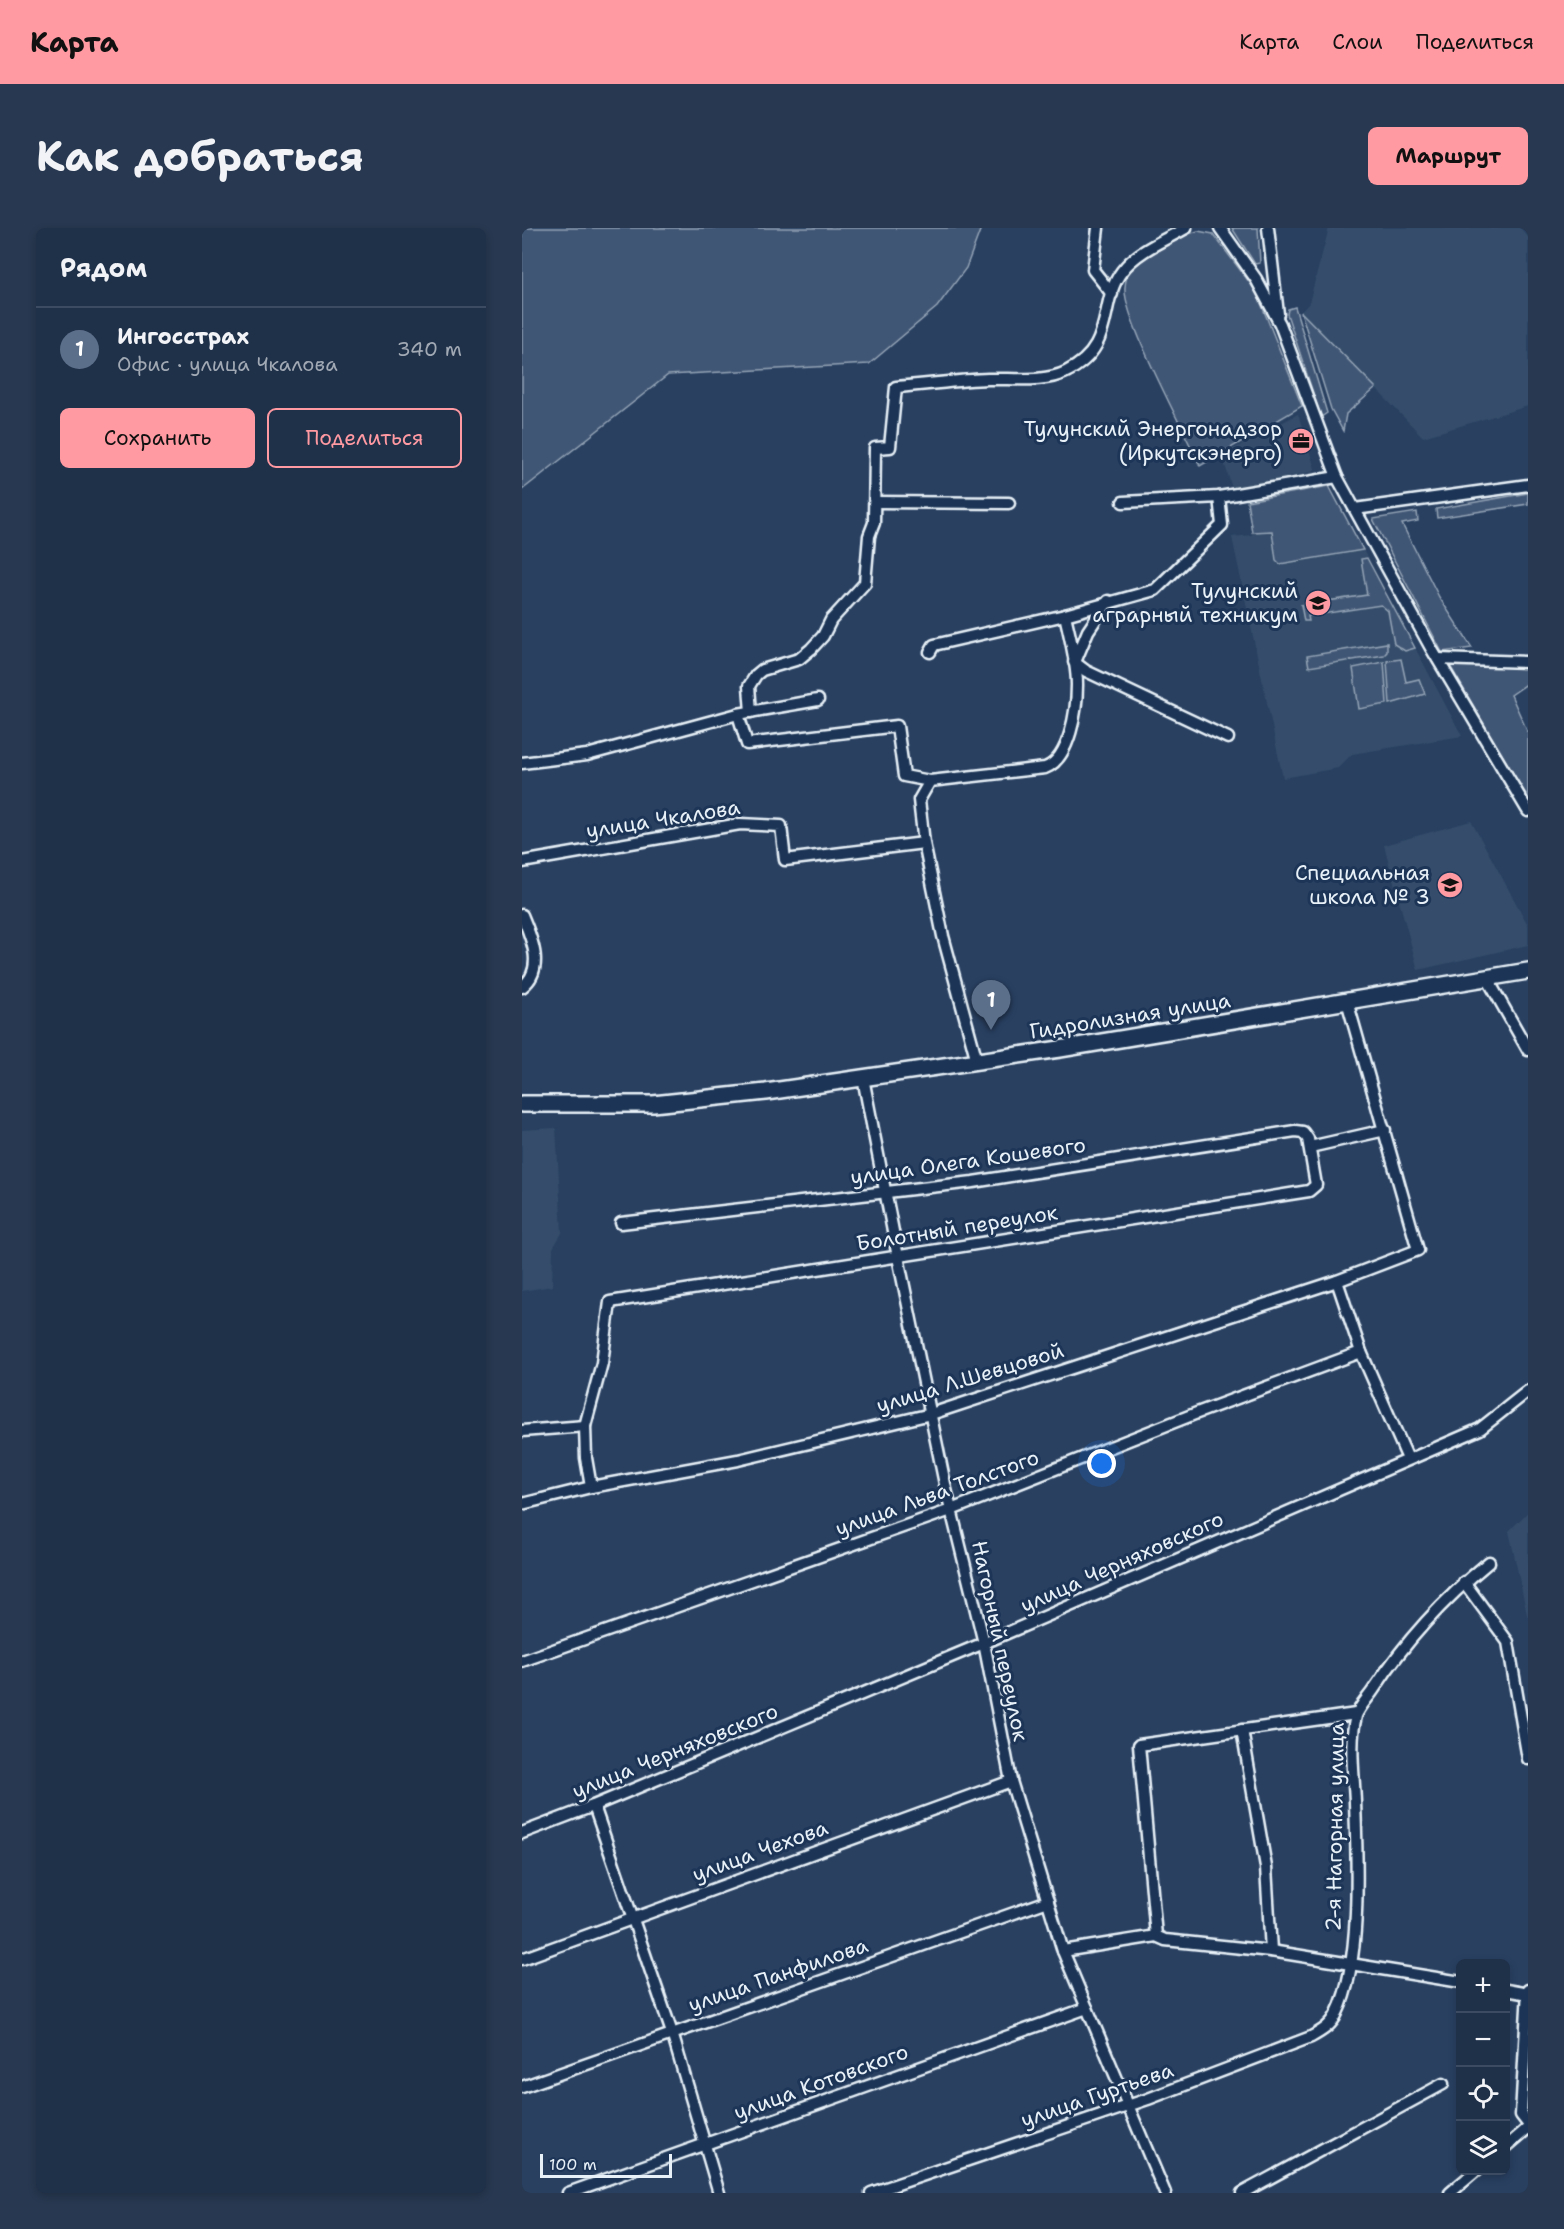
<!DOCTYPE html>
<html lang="ru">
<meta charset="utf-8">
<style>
:root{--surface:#1f3049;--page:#273850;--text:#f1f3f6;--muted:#a1a9b4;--line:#3c4b61;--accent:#ff9aa2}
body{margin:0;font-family:"Shantell Sans",sans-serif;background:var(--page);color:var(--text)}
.controls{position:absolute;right:18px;bottom:18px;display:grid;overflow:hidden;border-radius:9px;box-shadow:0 3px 9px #0003}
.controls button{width:54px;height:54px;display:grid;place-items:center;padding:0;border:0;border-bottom:2px solid var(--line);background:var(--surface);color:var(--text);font:30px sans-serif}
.scale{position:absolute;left:18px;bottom:15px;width:132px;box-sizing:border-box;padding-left:6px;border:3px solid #e8f1f8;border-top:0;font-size:16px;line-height:21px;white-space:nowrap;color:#e8f1f8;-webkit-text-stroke:4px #1d3557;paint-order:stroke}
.you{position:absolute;left:580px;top:1236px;width:21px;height:21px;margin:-15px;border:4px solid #fff;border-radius:50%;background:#1a73e8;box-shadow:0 0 0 9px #1a73e833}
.badge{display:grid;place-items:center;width:39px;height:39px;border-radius:50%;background:var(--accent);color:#fff;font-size:20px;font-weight:700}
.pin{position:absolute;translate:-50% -50px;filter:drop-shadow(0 2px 3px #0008)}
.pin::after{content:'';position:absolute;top:32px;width:21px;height:18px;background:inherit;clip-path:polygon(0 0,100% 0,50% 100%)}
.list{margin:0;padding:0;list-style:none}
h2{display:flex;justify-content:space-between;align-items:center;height:78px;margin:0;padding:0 24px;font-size:26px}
h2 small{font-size:20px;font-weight:400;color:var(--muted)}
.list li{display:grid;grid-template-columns:39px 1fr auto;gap:18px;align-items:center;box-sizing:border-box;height:84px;padding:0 24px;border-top:2px solid var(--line)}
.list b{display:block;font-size:22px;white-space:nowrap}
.list p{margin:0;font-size:20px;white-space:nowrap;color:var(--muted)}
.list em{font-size:20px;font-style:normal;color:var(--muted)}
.actions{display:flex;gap:12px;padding:18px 24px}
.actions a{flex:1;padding:14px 0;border:2px solid var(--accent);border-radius:9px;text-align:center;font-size:21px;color:var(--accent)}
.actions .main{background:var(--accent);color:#111}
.icon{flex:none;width:33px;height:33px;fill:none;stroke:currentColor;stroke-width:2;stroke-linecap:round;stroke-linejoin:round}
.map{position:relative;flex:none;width:1006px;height:1965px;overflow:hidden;border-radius:9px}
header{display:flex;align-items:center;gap:36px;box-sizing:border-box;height:84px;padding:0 30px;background:var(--accent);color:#111}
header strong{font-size:28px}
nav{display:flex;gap:33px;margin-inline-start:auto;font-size:21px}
.intro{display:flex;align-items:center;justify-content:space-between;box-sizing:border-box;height:144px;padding:0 36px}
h1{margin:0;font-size:42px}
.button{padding:15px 27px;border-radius:9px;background:var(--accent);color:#111;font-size:21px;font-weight:700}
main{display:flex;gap:36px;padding:0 36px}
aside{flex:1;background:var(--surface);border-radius:9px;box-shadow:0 3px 9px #0003}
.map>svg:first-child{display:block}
.built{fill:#364d6b}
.green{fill:#415774;stroke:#94a4b6;stroke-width:1.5}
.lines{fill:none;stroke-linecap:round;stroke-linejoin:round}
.minor-casing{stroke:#e8f1f8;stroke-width:15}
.highway-casing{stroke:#e8f1f8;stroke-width:20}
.minor{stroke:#1d3557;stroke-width:10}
.highway{stroke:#1d3557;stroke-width:15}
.labels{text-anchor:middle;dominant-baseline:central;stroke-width:6;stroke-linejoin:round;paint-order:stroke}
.poi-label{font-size:21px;fill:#e8f1f8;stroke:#1d3557;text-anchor:end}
.street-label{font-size:21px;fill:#e8f1f8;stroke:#1d3557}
</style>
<header>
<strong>Карта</strong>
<nav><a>Карта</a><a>Слои</a><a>Поделиться</a></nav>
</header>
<div class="intro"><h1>Как добраться</h1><a class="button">Маршрут</a></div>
<main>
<aside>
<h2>Рядом<small></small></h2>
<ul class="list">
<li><span class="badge" style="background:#5c6f8a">1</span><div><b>Ингосстрах</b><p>Офис · улица Чкалова</p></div><em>340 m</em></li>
</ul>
<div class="actions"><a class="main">Сохранить</a><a>Поделиться</a></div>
</aside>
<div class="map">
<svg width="1006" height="1965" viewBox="0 0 1006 1965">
<rect width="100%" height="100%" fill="#294061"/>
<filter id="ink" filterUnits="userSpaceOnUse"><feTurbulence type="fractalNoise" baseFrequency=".0167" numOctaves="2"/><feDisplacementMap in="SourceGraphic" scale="12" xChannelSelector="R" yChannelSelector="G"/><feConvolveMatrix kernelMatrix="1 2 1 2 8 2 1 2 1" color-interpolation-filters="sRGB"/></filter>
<g filter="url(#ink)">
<g class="built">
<path d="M807,0H998L1006,9V178L901,209L779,84L787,75Z"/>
<path d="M776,186L793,241L790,244L710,260L700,227Z"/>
<path d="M807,258L940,508L830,526L816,540L761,550L710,309L730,307L725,273Z"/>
<path d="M949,593L1006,697V717L896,742L862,617Z"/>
<path d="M34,900L40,1005L31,1020L30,1058L0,1063V902Z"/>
<path d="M1006,1284V1391L987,1303Z"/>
</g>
<g class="green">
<path d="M0,0H459L444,40L415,79L347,136L146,147L0,262Z"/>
<path d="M710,0H736L738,35L733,36Z"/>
<path d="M676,3L691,6L734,63L780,178L678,238C663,204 600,89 603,59C605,25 650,11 676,3Z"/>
<path d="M773,79L805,185L799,189L765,86L766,81Z"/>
<path d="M779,84L854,160L824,186L821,203L809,181Z"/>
<path d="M807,258L841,322L758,336L754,332L750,303L730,304L725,273Z"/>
<path d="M1006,265V276L915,290L914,281Z"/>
<path d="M895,284L896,293L880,296L917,369L950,420L920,424L851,291Z"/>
<path d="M845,330L893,420L883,423L872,416L866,383L859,377L786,388L787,393H782L779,377L845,367L839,331Z"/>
<path d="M865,415V424L862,427L787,439L785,428Z"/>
<path d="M879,431L884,454L897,451L903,466L868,476L865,433Z"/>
<path d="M862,434L865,476L837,481L831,440Z"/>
<path d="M927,436L1006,438V455L989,467L1006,505V571Z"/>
</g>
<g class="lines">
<defs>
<g id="minor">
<path d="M576,0L571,42L590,66"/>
<path d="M698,0L734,51L758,96L815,249L909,420L1006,583"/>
<path d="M746,0L756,86"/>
<path d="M353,274L487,275"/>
<path d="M601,274L697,269L815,249"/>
<path d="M833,281L1006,257"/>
<path d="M408,424L412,417L543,387L633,362L700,297L697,269"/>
<path d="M916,431L1006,434"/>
<path d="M552,434L564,443L706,510"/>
<path d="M553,434L566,403L586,373"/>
<path d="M229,484L227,458L234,447L240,442L277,431L289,421L301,408L309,392L343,355L347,308L352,295L353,220L368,219L374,159C405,157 435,152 466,151C489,150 522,155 544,144C595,119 575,76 600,43C615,23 643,12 664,0"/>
<path d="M216,486L225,516L375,498L382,548L408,553L523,540C548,531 555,481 555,457C555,434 548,410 543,387"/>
<path d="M0,535L65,527L216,486L296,472"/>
<path d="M408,553L397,572L402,615L421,708L455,833"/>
<path d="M0,634L218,596L259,598L263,632L402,615"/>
<path d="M0,687C9,709 24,741 0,759"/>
<path d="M965,750L1006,822"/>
<path d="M341,850L376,1029L424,1261L462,1415L489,1553L541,1723L643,1965"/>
<path d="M788,919L863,902"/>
<path d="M815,1053L839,1124L886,1231"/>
<path d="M0,1203L63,1198"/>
<path d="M69,1259L64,1230L63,1198L80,1135L88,1074L787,963L794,957L786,911L781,904L773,903L451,954L99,995"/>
<path d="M0,1276L69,1259L216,1232L409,1186L815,1053L896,1022L825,773"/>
<path d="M942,1354L986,1414L1006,1531"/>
<path d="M0,1433L429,1282L675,1185L839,1124"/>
<path d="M720,1502L744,1639L749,1723"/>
<path d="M72,1578L150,1805L197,1965"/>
<path d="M0,1605L71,1578L462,1415L958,1201L1006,1163"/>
<path d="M634,1708L617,1517L834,1486"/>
<path d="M541,1723L634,1708L643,1712L749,1723L939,1754"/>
<path d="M0,1731L489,1553"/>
<path d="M984,1762L1006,1766"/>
<path d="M1006,1762L999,1887L1006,1896"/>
<path d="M0,1859L526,1673"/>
<path d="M984,1919L1006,1900"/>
<path d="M46,1965L565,1780"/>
<path d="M349,1965L626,1871L789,1809C800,1803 810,1797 815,1785C840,1735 835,1630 833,1574C832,1547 827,1514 834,1488C837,1479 847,1469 852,1461C884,1412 922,1371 967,1334"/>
<path d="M720,1965L921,1856"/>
<path d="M928,1965L955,1942"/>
</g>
<path id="highway" d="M0,876H131L244,864L538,821L1006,743"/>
</defs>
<use href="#minor" class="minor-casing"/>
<use href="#highway" class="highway-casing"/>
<use href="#minor" class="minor"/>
<use href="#highway" class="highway"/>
</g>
</g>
<defs>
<symbol id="office-disc" viewBox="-11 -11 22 22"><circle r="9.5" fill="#ff9aa2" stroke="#1d3557"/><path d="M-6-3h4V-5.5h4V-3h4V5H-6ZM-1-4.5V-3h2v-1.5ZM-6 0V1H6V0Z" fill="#111"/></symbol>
<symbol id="university-disc" viewBox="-11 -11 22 22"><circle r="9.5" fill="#ff9aa2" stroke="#1d3557"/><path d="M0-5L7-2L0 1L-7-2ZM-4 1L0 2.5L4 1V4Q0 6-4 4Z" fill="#111"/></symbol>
<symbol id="school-disc" viewBox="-11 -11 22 22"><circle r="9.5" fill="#ff9aa2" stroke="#1d3557"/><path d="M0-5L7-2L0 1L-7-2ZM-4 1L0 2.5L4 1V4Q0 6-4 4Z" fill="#111"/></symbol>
</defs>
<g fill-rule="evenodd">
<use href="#office-disc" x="764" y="198" width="30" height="30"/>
<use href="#university-disc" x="781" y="360" width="30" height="30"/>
<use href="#school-disc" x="913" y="642" width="30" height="30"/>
</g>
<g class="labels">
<g class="poi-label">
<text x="760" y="201">Тулунский Энергонадзор<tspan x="760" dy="24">(Иркутскэнерго)</tspan></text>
<text x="776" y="363">Тулунский<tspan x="776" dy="24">аграрный техникум</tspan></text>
<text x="908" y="645">Специальная<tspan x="908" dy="24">школа № 3</tspan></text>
</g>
<g class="street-label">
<text transform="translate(141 591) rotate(-9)">улица Чкалова</text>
<text transform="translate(608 788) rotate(-9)">Гидролизная улица</text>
<text transform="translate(446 933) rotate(-8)">улица Олега Кошевого</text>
<text transform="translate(435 1000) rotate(-9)">Болотный переулок</text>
<text transform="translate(448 1150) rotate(-17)">улица Л.Шевцовой</text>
<text transform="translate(415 1265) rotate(-20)">улица Льва Толстого</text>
<text transform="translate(600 1334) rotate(-24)">улица Черняховского</text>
<text transform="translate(478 1413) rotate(78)">Нагорный переулок</text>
<text transform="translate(153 1523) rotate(-22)">улица Черняховского</text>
<text transform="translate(813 1599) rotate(-89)">2-я Нагорная улица</text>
<text transform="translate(238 1623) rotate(-20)">улица Чехова</text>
<text transform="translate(256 1747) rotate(-19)">улица Панфилова</text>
<text transform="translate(299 1854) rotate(-20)">улица Котовского</text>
<text transform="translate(575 1867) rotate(-19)">улица Гуртьева</text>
</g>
</g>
</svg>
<div class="controls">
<button>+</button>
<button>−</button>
<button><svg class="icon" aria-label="locate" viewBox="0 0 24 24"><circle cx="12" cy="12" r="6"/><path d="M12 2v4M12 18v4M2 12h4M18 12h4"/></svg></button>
<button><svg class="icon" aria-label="layers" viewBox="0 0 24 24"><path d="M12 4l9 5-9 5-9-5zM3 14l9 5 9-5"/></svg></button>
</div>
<div class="scale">100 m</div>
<div class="you"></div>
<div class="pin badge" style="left:469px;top:802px;background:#5c6f8a">1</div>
</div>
</main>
